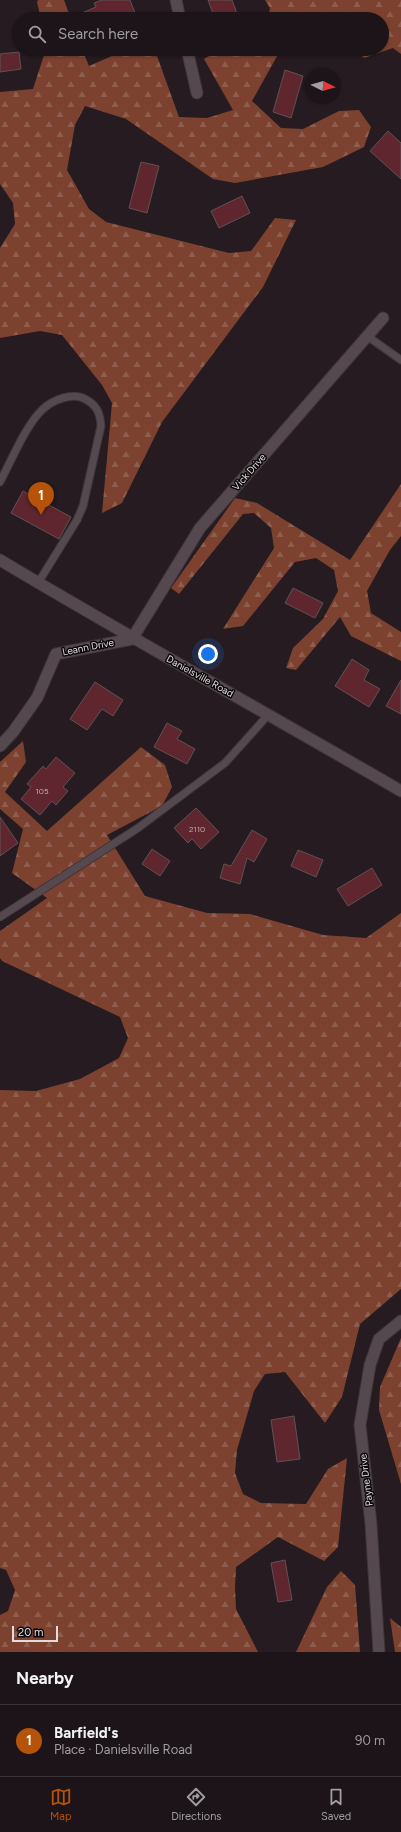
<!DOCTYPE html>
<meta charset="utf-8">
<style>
:root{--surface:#1c1418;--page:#251d21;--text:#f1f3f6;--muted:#a09ea2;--line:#3a3337;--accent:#b45309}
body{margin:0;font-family:Figtree,sans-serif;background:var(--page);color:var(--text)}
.compass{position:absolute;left:305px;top:68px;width:36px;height:36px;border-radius:50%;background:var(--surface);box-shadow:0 1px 3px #0004;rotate:95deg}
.scale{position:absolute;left:12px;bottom:10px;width:46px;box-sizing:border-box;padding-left:4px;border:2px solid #e3dcdf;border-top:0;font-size:11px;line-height:14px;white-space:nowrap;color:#e3dcdf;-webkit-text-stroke:3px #0b0709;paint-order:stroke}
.you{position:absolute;left:208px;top:654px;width:14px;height:14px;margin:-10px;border:3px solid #fff;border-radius:50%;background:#1a73e8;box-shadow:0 0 0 6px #1a73e833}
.badge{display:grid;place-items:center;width:26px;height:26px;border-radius:50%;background:var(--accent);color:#fff;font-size:13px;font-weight:700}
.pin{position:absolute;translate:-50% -33px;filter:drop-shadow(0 1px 2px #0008)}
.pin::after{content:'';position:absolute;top:21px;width:14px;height:12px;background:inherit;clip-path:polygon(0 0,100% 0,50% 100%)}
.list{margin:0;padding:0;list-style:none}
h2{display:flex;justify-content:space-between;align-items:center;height:52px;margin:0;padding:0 16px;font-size:17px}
h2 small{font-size:13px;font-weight:400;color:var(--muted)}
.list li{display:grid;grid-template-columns:26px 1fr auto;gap:12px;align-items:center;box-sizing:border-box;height:72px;padding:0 16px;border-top:1px solid var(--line)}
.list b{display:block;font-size:15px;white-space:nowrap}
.list p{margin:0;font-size:13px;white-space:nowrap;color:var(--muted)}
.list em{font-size:13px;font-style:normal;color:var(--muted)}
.icon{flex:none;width:22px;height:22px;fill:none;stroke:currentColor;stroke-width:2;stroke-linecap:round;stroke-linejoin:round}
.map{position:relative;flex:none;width:401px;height:1652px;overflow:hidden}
.search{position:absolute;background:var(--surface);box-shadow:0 1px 3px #0004;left:12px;right:12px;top:12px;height:44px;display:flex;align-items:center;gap:10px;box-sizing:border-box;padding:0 14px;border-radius:22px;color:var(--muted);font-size:15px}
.sheet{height:124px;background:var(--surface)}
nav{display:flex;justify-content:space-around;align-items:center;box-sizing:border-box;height:56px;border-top:1px solid var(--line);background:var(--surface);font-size:11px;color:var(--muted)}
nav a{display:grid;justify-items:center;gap:2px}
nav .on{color:var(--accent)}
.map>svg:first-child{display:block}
.forest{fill:url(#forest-firs)}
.building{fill:#602630;stroke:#5f5253}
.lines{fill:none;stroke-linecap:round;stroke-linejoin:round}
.service-casing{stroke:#3d3539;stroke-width:9}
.minor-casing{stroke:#3d3539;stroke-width:13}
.secondary-casing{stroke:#3d3539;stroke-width:13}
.service{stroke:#55494f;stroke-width:7}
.minor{stroke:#55494f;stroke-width:11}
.secondary{stroke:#55494f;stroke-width:11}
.labels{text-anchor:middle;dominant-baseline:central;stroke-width:3;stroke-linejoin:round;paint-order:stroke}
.number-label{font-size:8px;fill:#c2aeb3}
.street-label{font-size:10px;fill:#e3dcdf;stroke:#0b0709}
</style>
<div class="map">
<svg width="401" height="1652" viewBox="0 0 401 1652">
<defs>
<pattern id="forest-firs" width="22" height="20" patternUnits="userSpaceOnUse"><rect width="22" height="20" fill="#7c422f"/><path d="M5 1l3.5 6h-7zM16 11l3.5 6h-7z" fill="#8e5d4d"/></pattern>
</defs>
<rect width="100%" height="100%" fill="#251b20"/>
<g class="forest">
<path d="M38,0H64L71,19H41L37,2Z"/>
<path d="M265,0H401V54L393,48L364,58L352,49H382V19H268L270,8Z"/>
<path d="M46,49H82L89,66L128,49H147L157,56L179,117L207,118L233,110L204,59L220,49H281L252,101L281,128L303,129L339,111L359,110L371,127L364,147L323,167L235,183L213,179L126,119L85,106L75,125L67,170L89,209L106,222L229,253L251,251L275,218L296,220L263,287L162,422L122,503L102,513L112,403L102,385L62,335L40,331L0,338V248L15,224L13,203L0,184V92L33,89Z"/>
<path d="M401,484V536L390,550L367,591L371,613L401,632V661L351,636L340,617L296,670L286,668L293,648L323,619L338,591L334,570L316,558L295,562L243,626L223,629L274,548L271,528L254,513L243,514L179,594L171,588L235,498L257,503L350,560Z"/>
<path d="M23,741L26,762L5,792L47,831L141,747L165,765L172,787L162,806L107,835L145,896L207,913L250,914L323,935L366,938L401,913V1289L360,1324L342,1397L325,1423L285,1372L265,1374L254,1391L237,1450L235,1473L243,1494L261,1503L306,1504L328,1469L347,1458L338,1547L324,1561L278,1537L236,1567L235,1587L236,1609L258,1652H0V1615L8,1611L15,1590L6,1570L0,1568V1090L36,1091L80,1079L119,1058L128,1038L120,1017L2,961L0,958V931L47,898L12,873L23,829L0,809V762Z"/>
<path d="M401,1338V1484L379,1410L380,1387Z"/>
<path d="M341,1571L355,1585L360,1652H296L327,1587Z"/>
<path d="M390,1618L401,1627V1652H395Z"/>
</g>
<g class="building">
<path d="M102,0H130L135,13L120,19H68L96,7L94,3Z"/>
<path d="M208,0H232L239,19H215Z"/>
<path d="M19,52L21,69L0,72V54Z"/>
<path d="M285,70L303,76L291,118L273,112Z"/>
<path d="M388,131L401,143V179L370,151Z"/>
<path d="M141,162L159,166L147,213L129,208Z"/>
<path d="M242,196L250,213L219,228L211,211Z"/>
<path d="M23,491L71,517L59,539L11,513Z"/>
<path d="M293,588L323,603L315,618L285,603Z"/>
<path d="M352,659L369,670L364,680L380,689L369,707L335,686Z"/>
<path d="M401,680V714L386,706Z"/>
<path d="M95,682L123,700L113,716L102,709L87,730L70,719Z"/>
<path d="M167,723L182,731L177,739L195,749L187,764L154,747Z"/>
<path d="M56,757L75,773L63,787L68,791L56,805L52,801L40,815L21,799L31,787L27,784L43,766L46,769Z"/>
<path d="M196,808L219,832L201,849L192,839L188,843L174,828Z"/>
<path d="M0,817L18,843L0,856Z"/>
<path d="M252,830L267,839L254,862L247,858L240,884L220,878L224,864L231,866Z"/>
<path d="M152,849L170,861L160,876L142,864Z"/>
<path d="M298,850L323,860L316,877L291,866Z"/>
<path d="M372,868L382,885L348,906L337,889Z"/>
<path d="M294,1416L300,1459L277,1462L271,1420Z"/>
<path d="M285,1560L292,1600L278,1602L271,1563Z"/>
</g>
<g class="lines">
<defs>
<g id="service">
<path d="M367,336L401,360"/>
<path d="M0,482C11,461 26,425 42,410C52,400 72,392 85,399C97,405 100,413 101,426L83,506L77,520L38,583"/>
<path d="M0,917L138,828L225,763L269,714"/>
</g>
<g id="minor">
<path d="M176,0L180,19"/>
<path d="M187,49L197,93"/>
<path d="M0,746L13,732L37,698L56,654L132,639L200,528L383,318"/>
<path d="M379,1652L371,1524L360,1425L370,1365L379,1339L401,1321"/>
</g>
<path id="secondary" d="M0,560C132,639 267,713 401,791"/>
</defs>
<use href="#service" class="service-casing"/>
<use href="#minor" class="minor-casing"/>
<use href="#secondary" class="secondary-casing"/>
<use href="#service" class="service"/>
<use href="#minor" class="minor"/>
<use href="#secondary" class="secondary"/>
</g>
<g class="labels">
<g class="number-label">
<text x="42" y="791">105</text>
<text x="197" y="829">2110</text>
</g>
<g class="street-label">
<text transform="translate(249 472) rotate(-49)">Vick Drive</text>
<text transform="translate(88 647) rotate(-11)">Leann Drive</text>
<text transform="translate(200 676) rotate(29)">Danielsville Road</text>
<text transform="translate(366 1480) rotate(-97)">Payne Drive</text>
</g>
</g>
</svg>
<svg class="compass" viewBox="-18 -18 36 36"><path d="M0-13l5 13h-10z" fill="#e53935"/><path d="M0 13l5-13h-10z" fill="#a09ea2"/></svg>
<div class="scale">20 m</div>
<div class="you"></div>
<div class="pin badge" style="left:41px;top:515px">1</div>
<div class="search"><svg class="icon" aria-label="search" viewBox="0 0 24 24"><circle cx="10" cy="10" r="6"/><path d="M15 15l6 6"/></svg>Search here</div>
</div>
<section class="sheet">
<h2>Nearby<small></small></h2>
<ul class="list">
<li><span class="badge">1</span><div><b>Barfield's</b><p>Place · Danielsville Road</p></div><em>90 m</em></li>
</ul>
</section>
<nav>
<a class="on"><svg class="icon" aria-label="map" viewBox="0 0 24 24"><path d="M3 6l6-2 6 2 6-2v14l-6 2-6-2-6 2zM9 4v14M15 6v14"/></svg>Map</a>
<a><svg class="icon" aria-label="directions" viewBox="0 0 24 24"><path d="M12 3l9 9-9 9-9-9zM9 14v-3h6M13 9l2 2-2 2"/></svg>Directions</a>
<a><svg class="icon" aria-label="saved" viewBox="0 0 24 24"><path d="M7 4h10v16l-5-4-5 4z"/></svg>Saved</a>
</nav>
